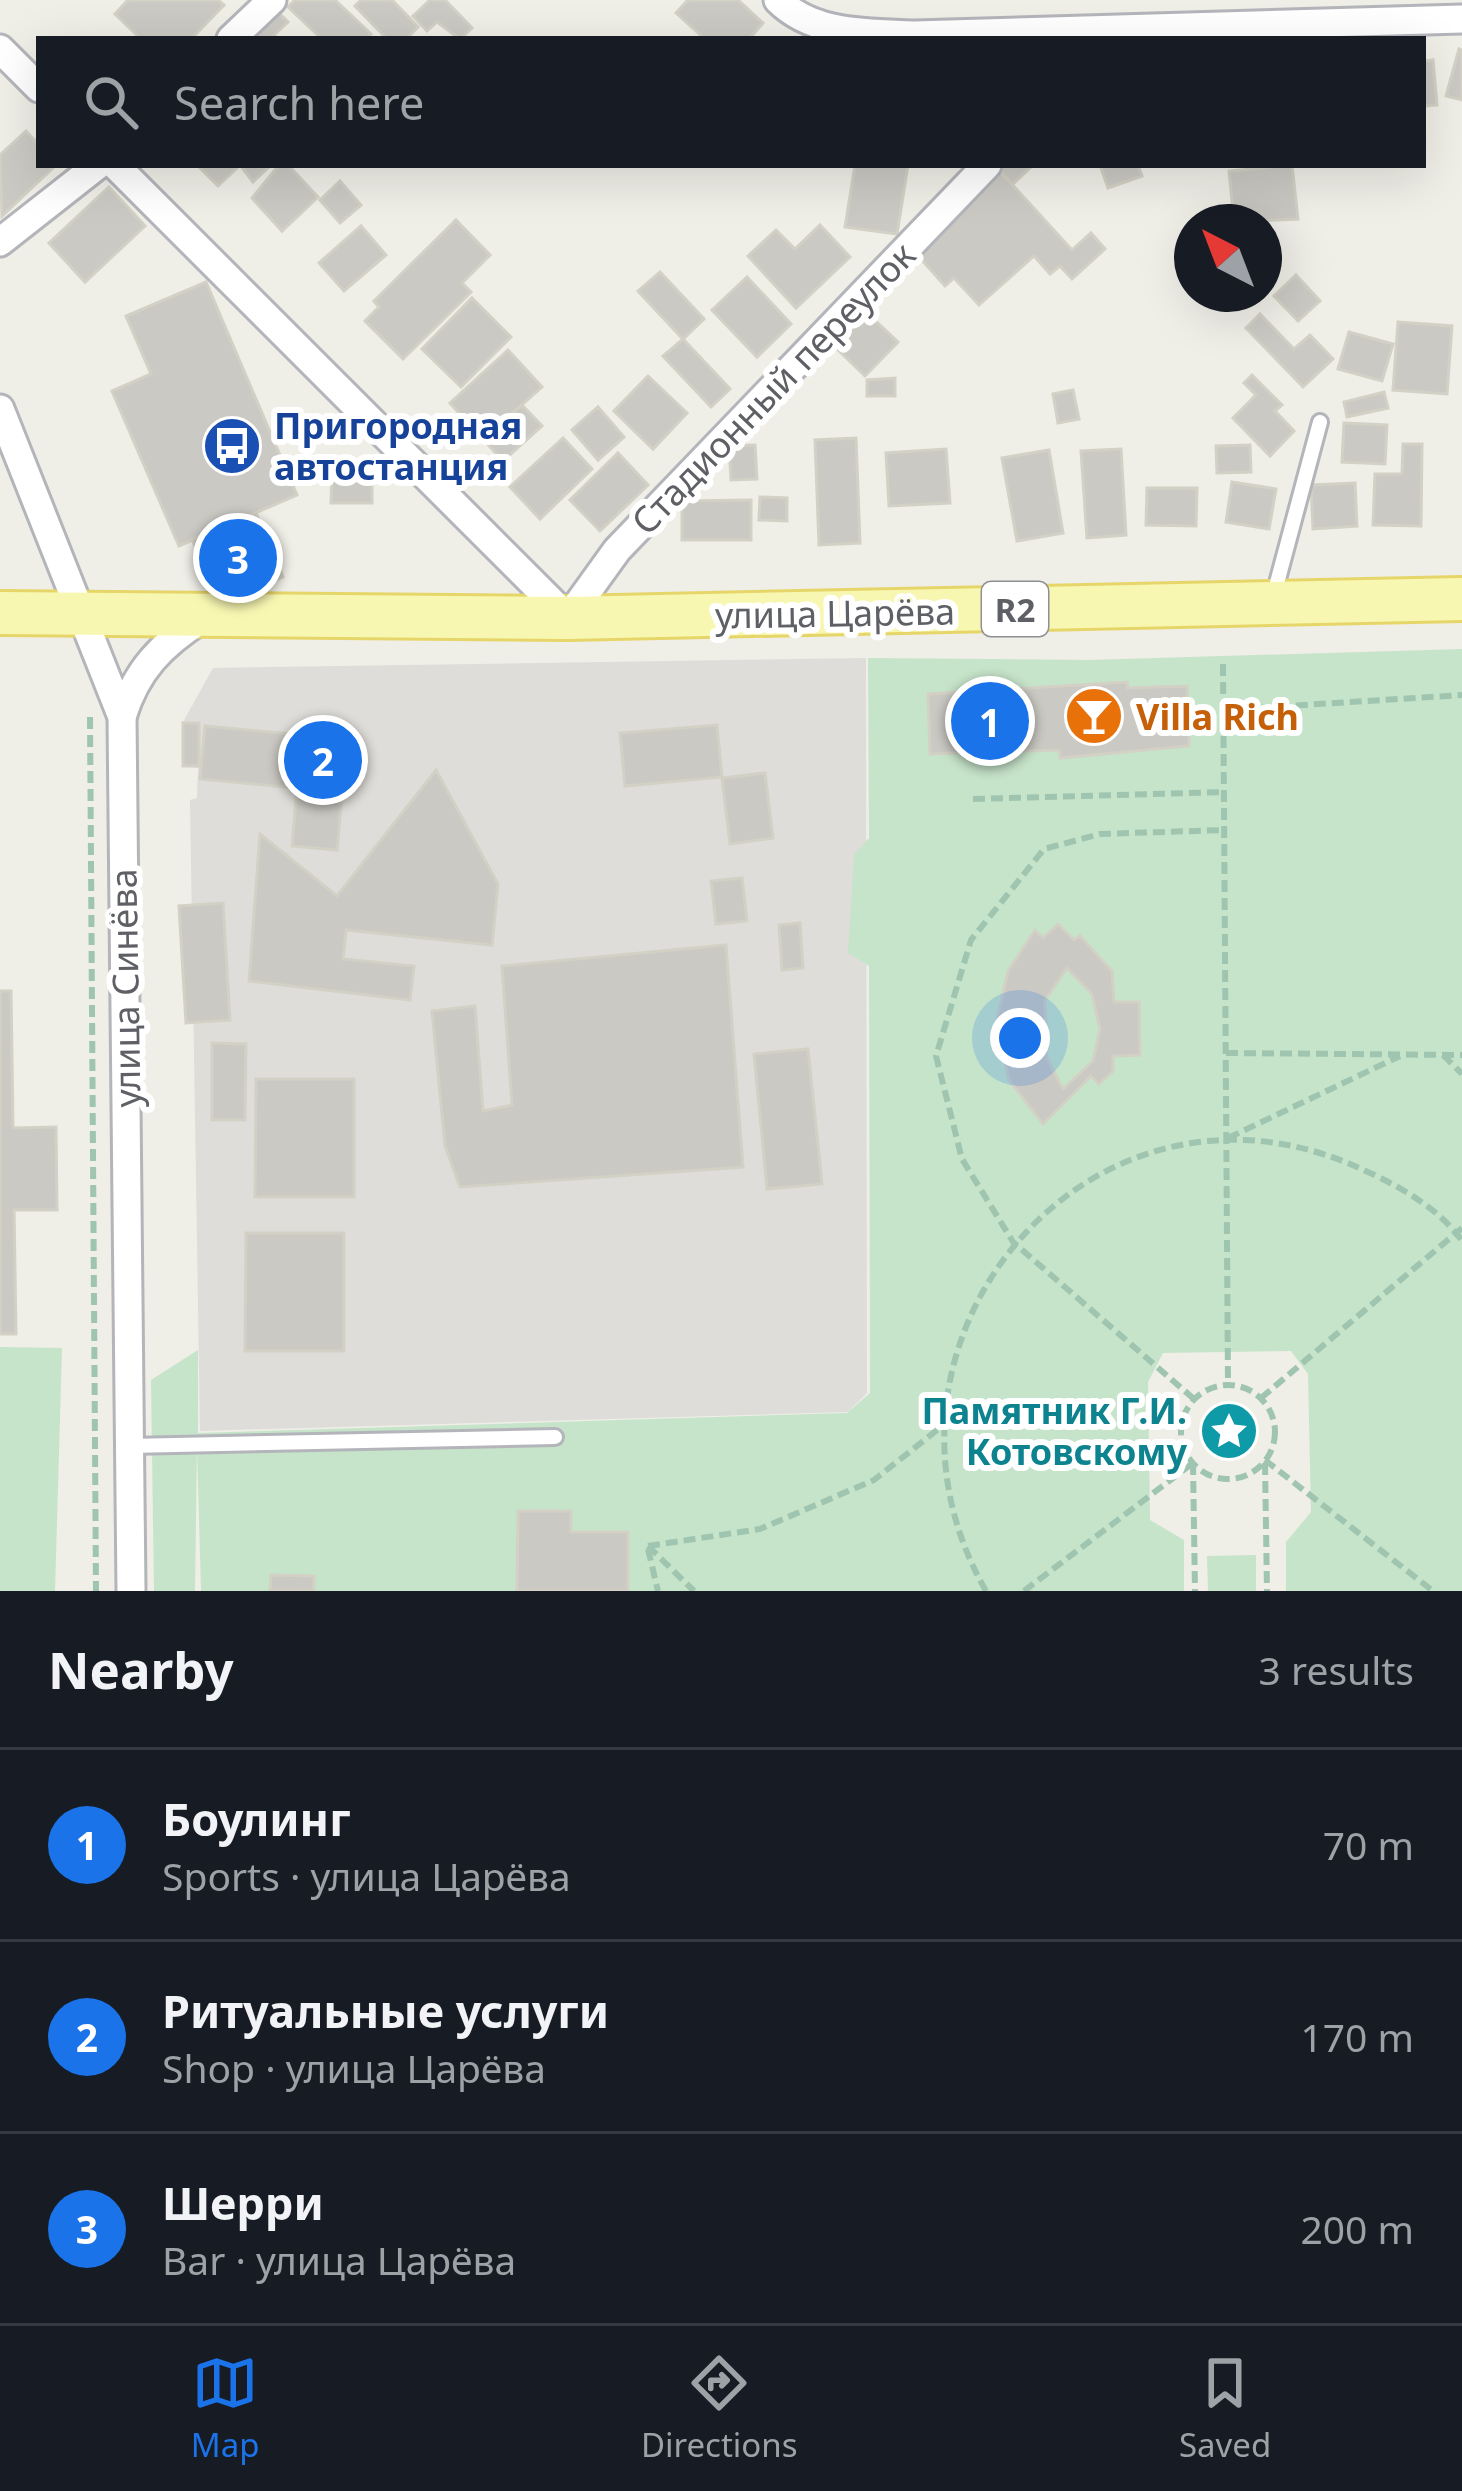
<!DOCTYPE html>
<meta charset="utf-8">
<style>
:root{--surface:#171b24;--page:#242831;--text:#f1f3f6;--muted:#9ea1a6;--line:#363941;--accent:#1a73e8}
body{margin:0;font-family:"Noto Sans",sans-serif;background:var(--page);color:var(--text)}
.compass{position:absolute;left:1174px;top:204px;width:108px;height:108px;border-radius:50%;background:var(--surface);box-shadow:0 12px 48px #0002;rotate:318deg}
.you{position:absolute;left:1020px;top:1038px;width:42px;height:42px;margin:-30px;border:9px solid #fff;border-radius:50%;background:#1a73e8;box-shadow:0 0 0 18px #1a73e833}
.badge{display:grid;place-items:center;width:78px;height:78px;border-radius:50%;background:var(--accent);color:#fff;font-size:39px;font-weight:700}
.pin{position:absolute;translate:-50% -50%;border:6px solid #fff;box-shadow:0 3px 12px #0006}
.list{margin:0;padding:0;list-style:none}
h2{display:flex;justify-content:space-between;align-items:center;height:156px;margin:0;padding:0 48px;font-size:51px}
h2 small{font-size:39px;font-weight:400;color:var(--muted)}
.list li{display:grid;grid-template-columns:78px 1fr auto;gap:36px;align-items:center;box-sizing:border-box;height:192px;padding:0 48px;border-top:3px solid var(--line)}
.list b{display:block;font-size:45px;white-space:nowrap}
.list p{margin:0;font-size:39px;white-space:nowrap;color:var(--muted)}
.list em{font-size:39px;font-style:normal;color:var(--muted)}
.icon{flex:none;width:66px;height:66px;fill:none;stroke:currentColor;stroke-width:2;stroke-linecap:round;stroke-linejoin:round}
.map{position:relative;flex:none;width:1462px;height:1591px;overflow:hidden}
.search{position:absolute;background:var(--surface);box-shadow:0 12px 48px #0002;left:36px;right:36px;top:36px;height:132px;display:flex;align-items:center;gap:30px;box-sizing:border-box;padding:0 42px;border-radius:0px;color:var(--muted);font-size:45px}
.sheet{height:732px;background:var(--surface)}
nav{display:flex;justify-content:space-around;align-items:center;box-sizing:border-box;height:168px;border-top:3px solid var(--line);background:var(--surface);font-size:33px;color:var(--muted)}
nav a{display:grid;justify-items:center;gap:6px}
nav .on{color:var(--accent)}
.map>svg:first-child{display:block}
.industrial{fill:#deddd9}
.green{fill:#c6e4ca}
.building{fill:#cbc9c3;stroke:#d3d1c5;stroke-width:3;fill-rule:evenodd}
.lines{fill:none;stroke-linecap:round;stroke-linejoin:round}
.service-casing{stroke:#b4b5ba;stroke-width:20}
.minor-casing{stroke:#b4b5ba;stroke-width:33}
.primary-casing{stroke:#e6d669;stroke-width:48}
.path{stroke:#9fc5b0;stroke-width:6;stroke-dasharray:12 6;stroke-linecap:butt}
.service{stroke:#fff;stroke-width:14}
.minor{stroke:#fff;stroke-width:27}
.primary{stroke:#f8f7b2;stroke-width:42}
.labels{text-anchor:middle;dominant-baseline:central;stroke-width:12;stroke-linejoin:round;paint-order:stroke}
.shield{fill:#fff;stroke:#8e9094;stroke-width:3}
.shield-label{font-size:33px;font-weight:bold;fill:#5e6066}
.street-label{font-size:36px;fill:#5e6066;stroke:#fff}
.transit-label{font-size:36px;font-weight:bold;fill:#164399;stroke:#fff;text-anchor:start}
.food-label{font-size:36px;font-weight:bold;fill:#c56008;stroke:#fff;text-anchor:start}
.culture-label{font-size:36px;font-weight:bold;fill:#0d838f;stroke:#fff;text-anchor:end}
</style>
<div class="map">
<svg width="1462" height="1591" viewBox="0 0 1462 1591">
<rect width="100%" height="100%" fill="#efeee7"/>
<path class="industrial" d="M866,658L867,1393L848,1412L200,1431L190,800L197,798L198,768L182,766L183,722L213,668Z"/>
<g class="green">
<path d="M1462,649V1591H1286V1542L1311,1512L1308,1374L1291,1351L1163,1353L1148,1382L1150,1520L1184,1540V1591H201L197,1445L195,1591H154L151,1380L198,1350V1433L847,1413L870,1393L869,966L848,953L854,855L869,838L868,658L1089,660Z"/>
<path d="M0,1347L62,1348L55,1591H0Z"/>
<path d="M1256,1555V1591H1208L1207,1556Z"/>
</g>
<g class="building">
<path d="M128,0H218L224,5L191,39H141L115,14Z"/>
<path d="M295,0H335L371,34L366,39H322L288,7Z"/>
<path d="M361,0H392L418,27L406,39H387L355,6Z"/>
<path d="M430,0H445L472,28L460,39L437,22L427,31L413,16Z"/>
<path d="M688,0H738L763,23L749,39H705L676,13Z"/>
<path d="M272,6L288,22L274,35L278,39H248Z"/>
<path d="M1459,49L1462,50V100L1446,96Z"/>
<path d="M1433,60L1437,105L1423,106V61Z"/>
<path d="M26,131L39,145V165H56L2,216L0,155Z"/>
<path d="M197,165H240L218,186Z"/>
<path d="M240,165H271L253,182Z"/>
<path d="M279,165H288L318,197L282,231L252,198Z"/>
<path d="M855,165H908L897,234L845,227Z"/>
<path d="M1002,165H1033L1012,185L998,169Z"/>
<path d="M1100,165H1138L1142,176L1108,188Z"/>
<path d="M1292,165L1298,219L1234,222L1229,171Z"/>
<path d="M998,169L1072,250L1091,233L1105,249L1072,279L1060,266L1050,274L1034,256L979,305L954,278L945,286L912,249Z"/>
<path d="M340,181L361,205L340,223L320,200Z"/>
<path d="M109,187L145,226L85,282L49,243Z"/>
<path d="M456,220L490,255L462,283L471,292L403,359L365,321L379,307L374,301Z"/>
<path d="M820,225L850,257L796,308L748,256L776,230L795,249Z"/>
<path d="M361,226L386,255L344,291L319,263Z"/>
<path d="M660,272L704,319L683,339L638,291Z"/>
<path d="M1296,275L1320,301L1298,321L1274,296Z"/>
<path d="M747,277L791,324L757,357L712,310Z"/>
<path d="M206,282L297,495L179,546L112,391L151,374L126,316Z"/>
<path d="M472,298L511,337L461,387L422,349Z"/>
<path d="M864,310L898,342L865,376L832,344Z"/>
<path d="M1260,314L1294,349L1310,335L1333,359L1303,387L1246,328Z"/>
<path d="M1398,322L1452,326L1447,394L1393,390Z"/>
<path d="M1349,332L1393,344L1382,381L1338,369Z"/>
<path d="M683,339L730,389L711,407L663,356Z"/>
<path d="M508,350L542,387L483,439L450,403Z"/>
<path d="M1252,375L1282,405L1275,411L1294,431L1270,456L1233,418L1256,395L1244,383Z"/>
<path d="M648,376L687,413L653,449L614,411Z"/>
<path d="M895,378V396H867V380Z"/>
<path d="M1073,390L1079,419L1058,423L1053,394Z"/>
<path d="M1384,392L1388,408L1347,417L1344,402Z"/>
<path d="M522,405L542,426L503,461L483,439Z"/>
<path d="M598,407L624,437L598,460L572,430Z"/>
<path d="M1344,423L1387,425L1385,464L1342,462Z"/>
<path d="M563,438L592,469L540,519L510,487Z"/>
<path d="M856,438L860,543L819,545L815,440Z"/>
<path d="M1403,444H1422L1421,526L1373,525L1375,474H1402Z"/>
<path d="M755,445L757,479L731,480L729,446Z"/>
<path d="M1250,445L1251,472L1217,473L1216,446Z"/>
<path d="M946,449L950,503L889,506L886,453Z"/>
<path d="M1121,449L1126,535L1087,538L1081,451Z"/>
<path d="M1049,450L1063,533L1017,541L1002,458Z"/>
<path d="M618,453L648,485L600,531L570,500Z"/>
<path d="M332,469L372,470V503H331Z"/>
<path d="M1232,482L1276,489L1269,529L1226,522Z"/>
<path d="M1355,483L1357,526L1313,529L1311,485Z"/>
<path d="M1147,488H1197L1196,526L1146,525Z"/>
<path d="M760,497L787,498V521L759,520Z"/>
<path d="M751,500V540H682V501Z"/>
<path d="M256,513L283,577L250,591L223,590L208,577L192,539Z"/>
<path d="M1127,682L1128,688L1187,686L1189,746L1060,758L1059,750L930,754L928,694Z"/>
<rect x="183" y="723" width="16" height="43"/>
<path d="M717,725L722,777L625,786L620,733Z"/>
<path d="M205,726L347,739L337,850L292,846L297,788L200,779Z"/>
<path d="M436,770L498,884L492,945L346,930L343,959L414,966L410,1000L249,981L260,834L337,896Z"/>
<path d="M765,773L773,838L730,844L722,778Z"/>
<path d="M742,878L747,921L716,924L711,881Z"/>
<path d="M223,903L230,1020L186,1023L179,906Z"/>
<path d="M800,923L803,968L782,970L779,925Z"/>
<path d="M1058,924L1074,940L1080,936L1112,971L1114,1002H1139L1140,1055L1113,1056V1071L1099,1084L1091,1076L1043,1124L1009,1080L996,1024L1008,971L1035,930L1043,938ZM1067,968L1092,994L1100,1029L1093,1061L1063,1089L1047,1058L1045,1000Z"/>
<path d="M726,945L743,1167L460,1187L445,1146L432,1011L475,1006L483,1111L512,1105L502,966Z"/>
<path d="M0,991H11L13,1128L56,1127L57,1210H14L16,1334H0Z"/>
<path d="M212,1043L246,1044L245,1120H212Z"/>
<path d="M808,1049L822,1184L767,1189L754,1054Z"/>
<path d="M256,1079H354V1197H255Z"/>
<path d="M246,1233H344V1351H245Z"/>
<path d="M518,1511H571V1532H628V1591H517Z"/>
<path d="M271,1575L314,1576V1591H270Z"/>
</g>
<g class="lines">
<defs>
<g id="service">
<path d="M1273,598L1320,422"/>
<path d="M129,1446L555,1437"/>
</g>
<g id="minor">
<path d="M778,0C813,35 867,33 915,35L1462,19"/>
<path d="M231,39L272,0"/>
<path d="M0,49L39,88"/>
<path d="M115,165L568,618L617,550L987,165"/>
<path d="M0,242L98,165"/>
<path d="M0,409L122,717L131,1591"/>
<path d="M122,717C136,670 162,644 203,618"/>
</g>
<path id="primary" d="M0,613L568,618L1462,599"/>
</defs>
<use href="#service" class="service-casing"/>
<use href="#minor" class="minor-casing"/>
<use href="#primary" class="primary-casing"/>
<g class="path">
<path d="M1223,664L1228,1384"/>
<path d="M1224,710L1462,695"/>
<path d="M90,717L96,1591"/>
<path d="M973,799L1224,792"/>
<path d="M1226,1053L1462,1055"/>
<path d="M1443,1055L1462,1074"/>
<path d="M1228,1138L1400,1056"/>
<circle cx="1228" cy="1432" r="47"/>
<path d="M1261,1398L1462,1228"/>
<path d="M1194,1399L1013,1242L962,1159L936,1056L971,940L1044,849L1100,834L1224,830"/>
<path d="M1265,1460L1433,1591"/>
<path d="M1193,1463L1195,1591"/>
<path d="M1265,1463L1267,1591"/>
<path d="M648,1546L760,1529L874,1480L941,1427"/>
<path d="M648,1546L694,1591"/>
<path d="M648,1549L658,1591"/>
<path d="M986,1591C845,1346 1085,1053 1350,1164C1390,1181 1437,1205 1462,1241"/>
<path d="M1024,1591L1193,1463"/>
</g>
<use href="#service" class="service"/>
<use href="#minor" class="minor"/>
<use href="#primary" class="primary"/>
</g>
<defs>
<symbol id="bus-disc" viewBox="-11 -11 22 22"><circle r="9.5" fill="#1a4fb4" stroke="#fff"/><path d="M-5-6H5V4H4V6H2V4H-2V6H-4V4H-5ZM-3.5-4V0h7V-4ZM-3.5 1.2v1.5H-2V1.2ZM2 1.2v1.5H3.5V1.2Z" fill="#fff"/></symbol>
<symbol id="bar-disc" viewBox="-11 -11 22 22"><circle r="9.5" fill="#e8710a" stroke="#fff"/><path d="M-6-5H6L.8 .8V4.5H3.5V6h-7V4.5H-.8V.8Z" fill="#fff"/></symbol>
<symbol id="sight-disc" viewBox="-11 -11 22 22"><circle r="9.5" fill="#0f9aa8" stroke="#fff"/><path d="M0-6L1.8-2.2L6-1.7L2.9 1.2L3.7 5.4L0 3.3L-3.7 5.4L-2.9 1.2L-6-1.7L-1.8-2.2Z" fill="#fff"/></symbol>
</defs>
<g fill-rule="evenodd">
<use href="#bus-disc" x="199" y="413" width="66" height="66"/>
<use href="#bar-disc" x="1061" y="683" width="66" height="66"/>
<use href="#sight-disc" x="1196" y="1398" width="66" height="66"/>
</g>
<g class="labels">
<rect class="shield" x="982" y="582" width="66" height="54" rx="9"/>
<g class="shield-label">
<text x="1015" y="609">R2</text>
</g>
<g class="street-label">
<text transform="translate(773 388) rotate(-46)">Стадионный переулок</text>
<text transform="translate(835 613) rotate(-1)">улица Царёва</text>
<text transform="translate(125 988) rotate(-91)">улица Синёва</text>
</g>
<g class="transit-label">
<text x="274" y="425">Пригородная<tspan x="274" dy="41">автостанция</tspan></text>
</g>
<g class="food-label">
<text x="1136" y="716">Villa Rich</text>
</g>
<g class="culture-label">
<text x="1187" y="1410">Памятник Г.И.<tspan x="1187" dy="41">Котовскому</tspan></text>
</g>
</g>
</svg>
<svg class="compass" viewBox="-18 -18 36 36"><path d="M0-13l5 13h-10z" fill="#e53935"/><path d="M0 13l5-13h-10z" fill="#9ea1a6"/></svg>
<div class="you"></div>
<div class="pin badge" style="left:990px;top:721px">1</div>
<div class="pin badge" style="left:323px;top:760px">2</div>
<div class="pin badge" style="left:238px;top:558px">3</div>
<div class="search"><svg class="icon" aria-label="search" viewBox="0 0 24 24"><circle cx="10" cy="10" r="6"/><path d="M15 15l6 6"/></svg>Search here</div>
</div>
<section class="sheet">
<h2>Nearby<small>3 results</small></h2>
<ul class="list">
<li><span class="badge">1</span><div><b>Боулинг</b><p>Sports · улица Царёва</p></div><em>70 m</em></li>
<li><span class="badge">2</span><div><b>Ритуальные услуги</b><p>Shop · улица Царёва</p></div><em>170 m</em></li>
<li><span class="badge">3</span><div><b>Шерри</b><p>Bar · улица Царёва</p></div><em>200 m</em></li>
</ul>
</section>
<nav>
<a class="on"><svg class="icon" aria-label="map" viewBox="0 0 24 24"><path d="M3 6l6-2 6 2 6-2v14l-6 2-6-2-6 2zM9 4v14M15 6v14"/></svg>Map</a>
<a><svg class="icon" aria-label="directions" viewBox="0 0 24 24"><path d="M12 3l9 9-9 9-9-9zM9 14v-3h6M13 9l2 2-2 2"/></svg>Directions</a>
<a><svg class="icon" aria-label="saved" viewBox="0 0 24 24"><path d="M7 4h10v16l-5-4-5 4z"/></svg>Saved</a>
</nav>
